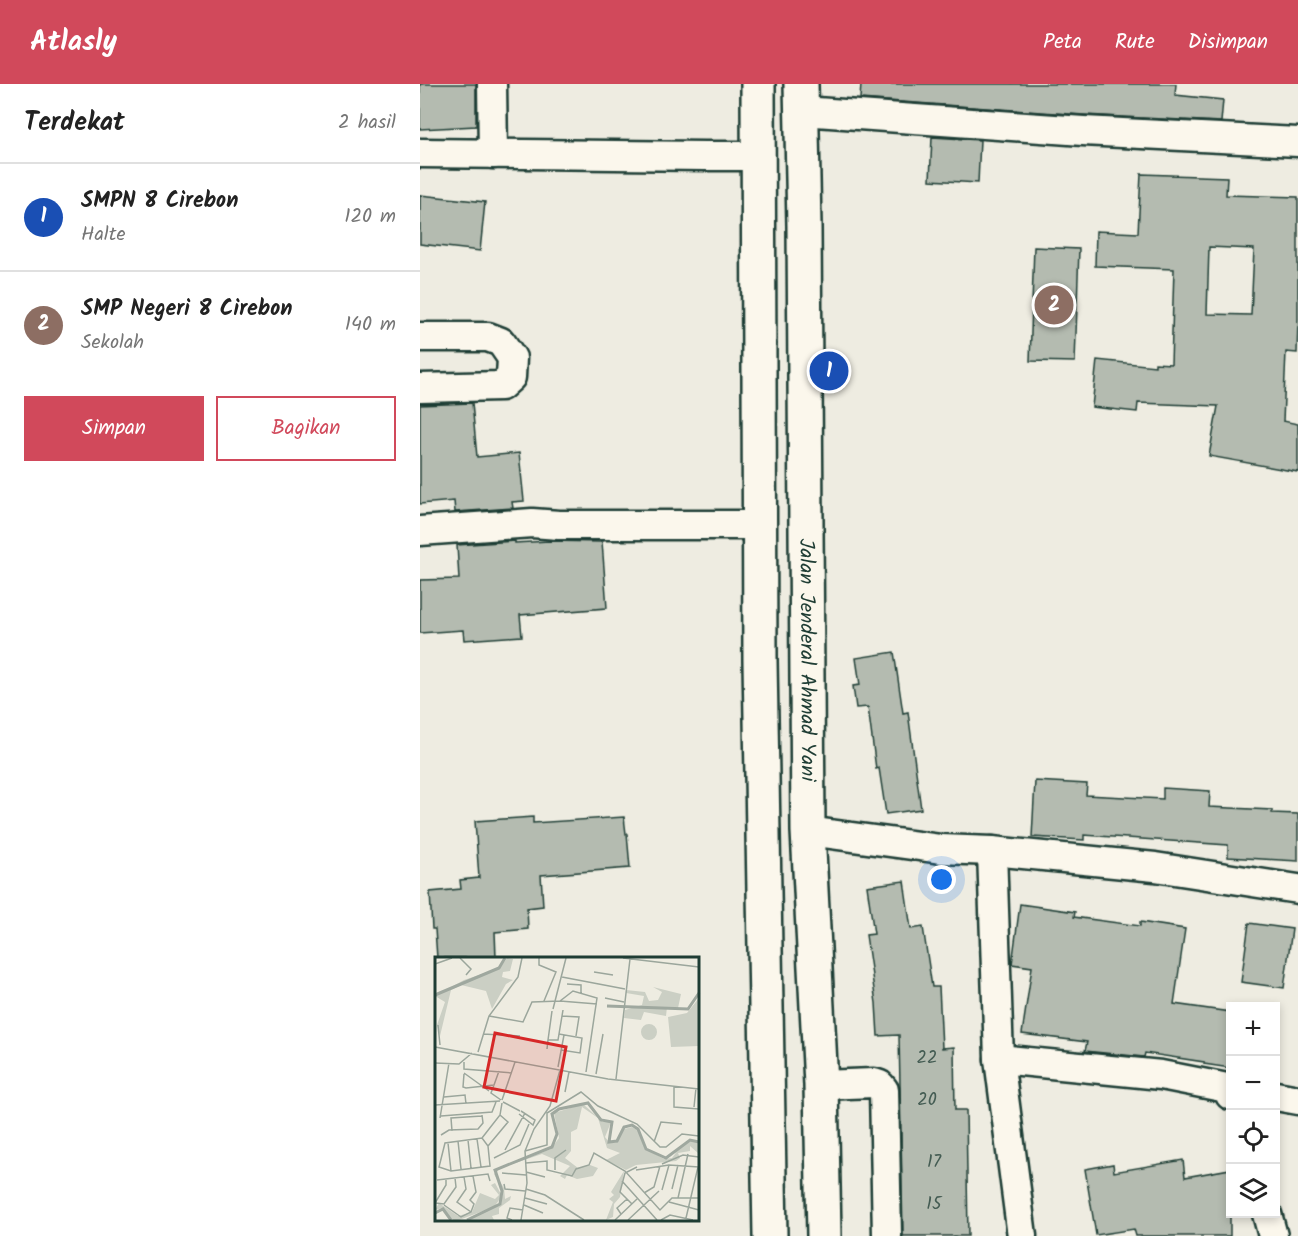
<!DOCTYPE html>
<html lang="id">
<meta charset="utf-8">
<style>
:root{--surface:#fff;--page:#f6f6f6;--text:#222;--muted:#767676;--line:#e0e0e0;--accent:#d1495b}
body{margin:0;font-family:Kalam,sans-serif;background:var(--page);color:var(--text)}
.controls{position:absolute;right:18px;bottom:18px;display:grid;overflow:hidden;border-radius:0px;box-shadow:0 3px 9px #0003}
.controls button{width:54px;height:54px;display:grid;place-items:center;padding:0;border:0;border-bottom:2px solid var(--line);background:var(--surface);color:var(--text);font:30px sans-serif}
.you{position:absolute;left:522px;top:796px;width:21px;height:21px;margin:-15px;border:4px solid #fff;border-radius:50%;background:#1a73e8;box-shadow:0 0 0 9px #1a73e833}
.badge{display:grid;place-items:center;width:39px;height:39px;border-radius:50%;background:var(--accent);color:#fff;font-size:20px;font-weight:700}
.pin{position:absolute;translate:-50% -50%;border:3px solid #fff;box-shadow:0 2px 6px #0006}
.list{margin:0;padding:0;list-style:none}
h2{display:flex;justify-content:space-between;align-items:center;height:78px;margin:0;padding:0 24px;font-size:26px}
h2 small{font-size:20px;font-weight:400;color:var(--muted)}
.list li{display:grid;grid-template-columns:39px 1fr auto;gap:18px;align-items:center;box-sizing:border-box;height:108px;padding:0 24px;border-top:2px solid var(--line)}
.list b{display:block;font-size:22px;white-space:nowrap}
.list p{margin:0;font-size:20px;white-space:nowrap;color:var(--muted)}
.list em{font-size:20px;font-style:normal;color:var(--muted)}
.actions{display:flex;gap:12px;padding:18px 24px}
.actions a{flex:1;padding:14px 0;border:2px solid var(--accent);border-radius:0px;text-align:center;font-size:21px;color:var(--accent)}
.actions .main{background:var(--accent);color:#fff}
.icon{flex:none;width:33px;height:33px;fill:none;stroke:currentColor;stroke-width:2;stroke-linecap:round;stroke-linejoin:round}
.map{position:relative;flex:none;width:878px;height:1152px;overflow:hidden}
header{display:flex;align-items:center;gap:36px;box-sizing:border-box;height:84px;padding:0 30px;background:var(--accent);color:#fff}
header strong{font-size:28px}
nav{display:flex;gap:33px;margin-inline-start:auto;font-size:21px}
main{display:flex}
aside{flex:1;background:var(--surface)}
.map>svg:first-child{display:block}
.building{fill:#b4bbb0;stroke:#1f3d34;stroke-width:1.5;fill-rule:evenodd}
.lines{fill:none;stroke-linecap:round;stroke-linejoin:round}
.minor-casing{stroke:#1f3d34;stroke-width:33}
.highway-casing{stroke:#1f3d34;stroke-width:38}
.minor{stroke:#fbf7ec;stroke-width:28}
.highway{stroke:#fbf7ec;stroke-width:33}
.labels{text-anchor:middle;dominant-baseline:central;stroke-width:4.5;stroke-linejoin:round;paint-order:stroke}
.number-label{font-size:18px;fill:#445c53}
.street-label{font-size:21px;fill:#1f3d34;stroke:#fbf7ec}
.inset-river{fill:none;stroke:#9fa89f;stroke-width:3}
.inset-road{fill:none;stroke:#9ba69c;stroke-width:1.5}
.view{fill:#d62828;fill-opacity:0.15;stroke:#d62828;stroke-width:3}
.inset-edge{fill:none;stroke:#1f3d34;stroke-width:3}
</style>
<header>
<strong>Atlasly</strong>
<nav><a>Peta</a><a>Rute</a><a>Disimpan</a></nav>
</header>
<main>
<aside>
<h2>Terdekat<small>2 hasil</small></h2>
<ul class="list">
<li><span class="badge" style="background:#1a4fb4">1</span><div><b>SMPN 8 Cirebon</b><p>Halte</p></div><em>120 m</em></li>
<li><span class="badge" style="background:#8d6e63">2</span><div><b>SMP Negeri 8 Cirebon</b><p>Sekolah</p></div><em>140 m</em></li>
</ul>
<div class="actions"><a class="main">Simpan</a><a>Bagikan</a></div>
</aside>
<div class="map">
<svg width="878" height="1152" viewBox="0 0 878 1152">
<rect width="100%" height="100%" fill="#eeece1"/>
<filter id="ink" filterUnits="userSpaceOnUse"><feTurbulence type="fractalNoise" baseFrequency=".0167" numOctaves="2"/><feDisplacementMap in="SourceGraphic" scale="12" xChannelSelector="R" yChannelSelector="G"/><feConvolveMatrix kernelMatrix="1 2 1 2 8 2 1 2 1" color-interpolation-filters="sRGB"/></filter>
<g filter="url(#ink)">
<g class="building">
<path d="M0,0H56V42L0,45Z"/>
<path d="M441,0H756L755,11L803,16L801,38L664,31L440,15Z"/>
<path d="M512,53L560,56L558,99L510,96Z"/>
<path d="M721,90L807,93L806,111L878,113V235L877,269L866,268L863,337L878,340V388L789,372L798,322L718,319L717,328L672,323L677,276L735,282V279L751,280L754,185L675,182L676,147L718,149ZM789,163L834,165L831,231L787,230Z"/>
<path d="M0,111L65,118L60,167L0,160Z"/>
<path d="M614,163L659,165L655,278L610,277Z"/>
<path d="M52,319L57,373L99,369L104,417L92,418L93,424L35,428L34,417L0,420V321Z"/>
<path d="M95,457V459L129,457L182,458L187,524L100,531L102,552L44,556L43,546L0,549V496L39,495L37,461Z"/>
<path d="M474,568L483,629L488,628L501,725L466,730L459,684L456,685L448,623L436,624L433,602L440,601L436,574Z"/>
<path d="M615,697L667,700L666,711L743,715V704L790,707L789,723L852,726V729L878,730V777L808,773V761L664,751V756L612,753Z"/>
<path d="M113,733V739L204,733L206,750H207L210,784L121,791L123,822L107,824L108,845L75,848L76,874H17L15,845H12L10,808L41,805L40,796L59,794L55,737Z"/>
<path d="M484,797L491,845L503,843L512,903H519L522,964L534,963L535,1026H546L548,1152H483L479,951L458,952L456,919L446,851L454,850L447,802Z"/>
<path d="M600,820L655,828L654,833L720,842V838L765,845L754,920L810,928V984L784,980V978L725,969L724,973L665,967L667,958L602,950L612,883L592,880Z"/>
<path d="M829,839L872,845L864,904L821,898Z"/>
<path d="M763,1076L765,1093L810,1085V1152H716L714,1145L676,1151L665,1085L693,1080L694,1088Z"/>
</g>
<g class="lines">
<defs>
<g id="minor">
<path d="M72,0L73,70"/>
<path d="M382,27L663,47L878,58"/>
<path d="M0,69L285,72H339"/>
<path d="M0,253H68L81,258L92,274L91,293L81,302L0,304"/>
<path d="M0,447L112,439L139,441H339"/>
<path d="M388,747L521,765L572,767L735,783L878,805"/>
<path d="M572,767L579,975L602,1152"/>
<path d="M579,975L741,991L807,1004L810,1011"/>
<path d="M401,1001L454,999L460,1001L464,1006L467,1152"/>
<path d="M856,1012L878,1016"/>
<path d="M847,1130L853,1152"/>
</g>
<g id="highway">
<path d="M338,0L340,577L350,1152"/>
<path id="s1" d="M381,0L384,142L388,747L401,1001L404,1152"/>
</g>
</defs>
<use href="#minor" class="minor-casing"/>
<use href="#highway" class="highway-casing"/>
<use href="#minor" class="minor"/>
<use href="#highway" class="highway"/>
</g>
</g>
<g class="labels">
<g class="number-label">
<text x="507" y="974">22</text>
<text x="507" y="1016">20</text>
<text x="514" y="1078">17</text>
<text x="514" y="1120">15</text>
</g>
<g class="street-label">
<text stroke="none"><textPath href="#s1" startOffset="576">Jalan Jenderal Ahmad Yani</textPath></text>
</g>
</g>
<g transform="translate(15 873)">
<rect width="264" height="264" fill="#eeece1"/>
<path d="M72,1L78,2L75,14L68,15L67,20L78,23L71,27L57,52L51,34L26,28L16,33L5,79L2,68L10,45L0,39L29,23L65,11ZM220,17L218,30L246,37L243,51L232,50L231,59L209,55L206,63L189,61L190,53L207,48L209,39L191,36V33L210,35L214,44L223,43L227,35L218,30ZM264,41V89L236,90L233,60L252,56ZM206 75a8 8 0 1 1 16 0a8 8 0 1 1-16 0ZM148,147L168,165H176L170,180L174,185L180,186L189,172L197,170L203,173L210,192L229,202L237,201L246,189L257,183L264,187V197L255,189V194L243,196L245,201L241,204L201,208L191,213L171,203L185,196L172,191L163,161L147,150L142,172L136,175V194L130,201L143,211L155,208L163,211L158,219L142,222L132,218L130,222L125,219L135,209L107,197L66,211L116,192L124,181L119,156ZM64,211L61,218L69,231L70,242L76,239L75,243L64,251V257L57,259L59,263H34L66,247L68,234L59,217ZM189,214L185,240L179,247L178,260L171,263L178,245L174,242L179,238L176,235ZM60,226L67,239L59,250L24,263H18L8,251L0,253L4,246L23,259L37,255L45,236L60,242L64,238L56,228Z" fill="#cbcfc4"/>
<path class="inset-river" d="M0,38L64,11L70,1M172,49L253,52L264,36M0,256L8,252L16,263M32,263L65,247L67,234L60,213L117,190L122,177L117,157L124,152L153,146L166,163L177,165L174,185L182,184L189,170L197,168L203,172L211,192L231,201L255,183L264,185"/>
<path class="inset-road" d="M25,1L36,12L31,18M104,1V8L121,15L109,44M188,1L264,10M0,7L17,1M159,15L178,18M127,20L190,32M132,27L146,28V36M170,41L189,45M125,44L162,47M118,52L131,1M54,59L88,65L97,45L125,44L138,34L162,41L151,115M127,59L144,60L141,79M3,68L5,88M48,77L85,79M124,77L147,81L145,96L126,93M113,83L117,54M0,90L173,122L264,132M112,92L113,83H123L128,53M43,95L54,59L83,20L87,1M29,105V112L77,116M0,106L24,107L37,96M123,110L129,78M29,116L54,134M29,117L28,130L31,131L59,128L64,114M161,117L168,77M181,122L195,2M59,128L56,136L66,143M239,129V150L264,152M130,135L134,115M9,140L30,138L31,147M67,143L80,105M68,145L85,154M0,148L65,144M259,150L261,131M84,157L98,168L100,163L86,154M6,159L57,155L61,145M5,161L14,106M17,174L16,161L47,159M6,178L14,173L43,172L48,166L47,158M47,181L53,189L55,209L16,214L4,210L10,186ZM47,181L65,158L67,146M42,182L46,210M33,183L36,211M23,184L26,212M219,185L226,165L247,167M13,186L16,214M53,189L73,165L65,158M70,193L90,156M90,194L112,188V156L146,135L163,149L202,167L225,190H231L247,177L264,179M59,201L85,188L94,167M91,206L112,204V213L137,219L141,212L154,208L159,196L190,214L225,253L237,241H264M227,207L248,198L264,200M120,213V201L131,193M201,213L234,208L264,210M91,215L110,220M67,216L91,218M29,220L31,232L22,245L36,255M2,223L53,217L55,224M187,224L222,263M69,227L70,232L90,234M91,232L110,238L149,263M237,232L243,208M227,233L234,208M209,236L219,230L225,209M90,241L112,247M243,241L253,197M234,245L264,253M0,246L11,228V222M1,246L9,247L21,230L20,221M197,247L185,235L190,216L202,210M9,248L26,260L36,255L39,247L35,243L41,235L38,219M89,248L108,256M186,257L182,251L192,242M251,261L263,210M77,263L72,261L75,251L88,253M86,263L92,226L90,194L99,172L115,149L125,113M180,263L202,242M193,263L224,234M226,263L235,258L258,263"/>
<path class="view" d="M60,76L131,90L121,144L49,130Z"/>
<rect width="264" height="264" class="inset-edge"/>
</g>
</svg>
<div class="controls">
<button>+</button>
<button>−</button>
<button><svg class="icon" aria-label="locate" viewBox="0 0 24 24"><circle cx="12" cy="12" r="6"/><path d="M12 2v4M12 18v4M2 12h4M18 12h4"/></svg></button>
<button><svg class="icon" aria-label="layers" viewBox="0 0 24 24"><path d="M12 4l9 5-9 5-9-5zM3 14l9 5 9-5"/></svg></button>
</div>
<div class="you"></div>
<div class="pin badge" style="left:409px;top:287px;background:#1a4fb4">1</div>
<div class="pin badge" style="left:634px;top:221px;background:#8d6e63">2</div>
</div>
</main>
